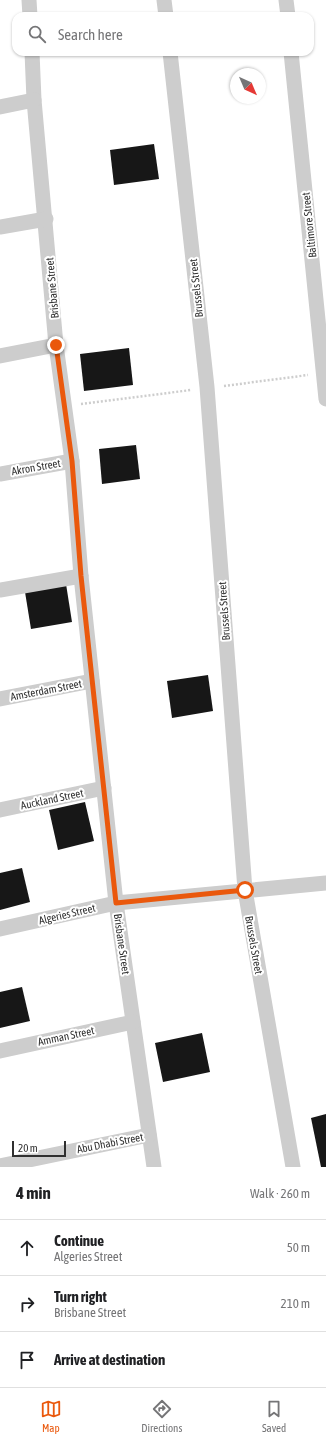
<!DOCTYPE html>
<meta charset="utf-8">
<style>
:root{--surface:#fff;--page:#f2f2f2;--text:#202124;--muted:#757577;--line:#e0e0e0;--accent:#ea580c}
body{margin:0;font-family:"Asap Condensed",sans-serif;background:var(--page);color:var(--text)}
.compass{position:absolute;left:230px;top:68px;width:36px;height:36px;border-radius:50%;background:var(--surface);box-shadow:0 1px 3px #0004;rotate:136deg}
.scale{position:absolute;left:12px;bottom:10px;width:54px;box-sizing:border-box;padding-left:4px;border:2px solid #303030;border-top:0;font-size:11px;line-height:14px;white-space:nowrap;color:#303030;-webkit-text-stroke:3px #fff;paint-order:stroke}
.stop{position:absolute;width:12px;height:12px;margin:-9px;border:3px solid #ea580c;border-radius:50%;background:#fff}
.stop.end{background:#ea580c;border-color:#fff;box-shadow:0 1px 4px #0008}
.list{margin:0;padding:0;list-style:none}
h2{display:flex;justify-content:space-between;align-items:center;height:52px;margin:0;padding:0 16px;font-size:17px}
h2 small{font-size:13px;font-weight:400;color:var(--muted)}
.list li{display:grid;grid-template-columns:26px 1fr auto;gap:12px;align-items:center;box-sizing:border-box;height:56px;padding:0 16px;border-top:1px solid var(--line)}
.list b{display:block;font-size:15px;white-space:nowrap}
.list p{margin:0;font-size:13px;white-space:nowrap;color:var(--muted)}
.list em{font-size:13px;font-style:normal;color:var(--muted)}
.icon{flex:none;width:22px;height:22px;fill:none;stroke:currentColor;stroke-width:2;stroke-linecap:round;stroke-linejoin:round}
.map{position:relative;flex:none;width:326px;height:1167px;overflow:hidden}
.search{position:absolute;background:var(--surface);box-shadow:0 1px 3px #0004;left:12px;right:12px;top:12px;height:44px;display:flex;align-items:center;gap:10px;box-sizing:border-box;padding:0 14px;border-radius:12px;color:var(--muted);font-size:15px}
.sheet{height:220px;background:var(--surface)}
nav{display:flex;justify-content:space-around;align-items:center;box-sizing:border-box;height:56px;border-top:1px solid var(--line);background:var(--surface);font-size:11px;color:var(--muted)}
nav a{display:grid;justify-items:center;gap:2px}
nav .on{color:var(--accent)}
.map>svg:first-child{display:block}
.building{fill:#171717}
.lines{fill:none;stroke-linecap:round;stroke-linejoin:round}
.path{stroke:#cdcdcd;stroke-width:2.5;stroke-dasharray:2 2;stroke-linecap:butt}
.street{stroke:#cdcdcd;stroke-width:15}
.route{stroke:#ea580c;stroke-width:5}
.labels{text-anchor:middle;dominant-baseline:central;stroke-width:4;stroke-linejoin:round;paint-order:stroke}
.street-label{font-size:11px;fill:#303030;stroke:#fff}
</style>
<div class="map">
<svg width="326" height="1167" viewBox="0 0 326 1167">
<rect width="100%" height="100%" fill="#fff"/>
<g class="building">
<path d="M154,144L159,179L114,185L110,150Z"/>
<path d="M129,348L133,385L84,391L80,354Z"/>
<path d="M136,445L140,479L102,484L99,449Z"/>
<path d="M66,584L72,622L31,629L25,592Z"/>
<path d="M208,675L213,711L172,718L167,681Z"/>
<path d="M85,802L94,841L58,850L49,810Z"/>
<path d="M22,868L30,902L0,910V873Z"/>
<path d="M22,987L30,1021L0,1028V992Z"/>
<path d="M202,1033L210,1072L163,1082L155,1043Z"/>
<path d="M326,1114V1167H321L311,1118Z"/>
</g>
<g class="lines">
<g class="path">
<path d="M224,386L308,375"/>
<path d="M81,404L191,390"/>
</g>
<g class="street">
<path d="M29,0L30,16"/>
<path d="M164,0L166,16"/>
<path d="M286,0L288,16"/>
<path d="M32,52L34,100L56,345L72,461L81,576L116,903L154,1167"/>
<path d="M170,52L207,387L245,890L293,1167"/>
<path d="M291,52L326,399"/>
<path d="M0,107L34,100"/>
<path d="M0,227L46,219"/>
<path d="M0,356L56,345"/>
<path d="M0,474L72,461"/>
<path d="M0,590L81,576"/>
<path d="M0,699L92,681"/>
<path d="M0,810L104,788"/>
<path d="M0,929L116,903L326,883"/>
<path d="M0,1051L133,1022"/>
<path d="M0,1166L149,1135"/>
</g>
</g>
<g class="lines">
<path class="route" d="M56,345L72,461L81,576L116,903L245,890"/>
</g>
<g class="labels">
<g class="street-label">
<text transform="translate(309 225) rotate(-96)">Baltimore Street</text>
<text transform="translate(52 288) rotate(-95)">Brisbane Street</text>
<text transform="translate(196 288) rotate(-96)">Brussels Street</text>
<text transform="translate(36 467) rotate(-10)">Akron Street</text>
<text transform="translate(224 611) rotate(-94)">Brussels Street</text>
<text transform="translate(46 690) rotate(-11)">Amsterdam Street</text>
<text transform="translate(52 799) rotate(-12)">Auckland Street</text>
<text transform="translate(67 914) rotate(-13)">Algeries Street</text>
<text transform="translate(122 944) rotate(82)">Brisbane Street</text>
<text transform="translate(254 945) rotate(80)">Brussels Street</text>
<text transform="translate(66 1036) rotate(-12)">Amman Street</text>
<text transform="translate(110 1143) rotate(-11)">Abu Dhabi Street</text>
</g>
</g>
</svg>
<svg class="compass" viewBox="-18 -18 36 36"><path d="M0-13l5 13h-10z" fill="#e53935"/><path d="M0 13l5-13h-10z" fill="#757577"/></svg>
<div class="scale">20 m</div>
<div class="stop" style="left:245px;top:890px"></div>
<div class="stop end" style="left:56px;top:345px"></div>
<div class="search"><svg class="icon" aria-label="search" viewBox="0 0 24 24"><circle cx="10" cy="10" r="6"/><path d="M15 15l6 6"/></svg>Search here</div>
</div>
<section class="sheet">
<h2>4 min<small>Walk · 260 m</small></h2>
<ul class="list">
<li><svg class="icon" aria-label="ahead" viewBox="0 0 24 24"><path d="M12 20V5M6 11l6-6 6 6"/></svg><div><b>Continue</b><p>Algeries Street</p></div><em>50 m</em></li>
<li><svg class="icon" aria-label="right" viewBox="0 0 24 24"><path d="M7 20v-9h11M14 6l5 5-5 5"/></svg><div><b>Turn right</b><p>Brisbane Street</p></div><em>210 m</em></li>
<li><svg class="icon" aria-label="arrive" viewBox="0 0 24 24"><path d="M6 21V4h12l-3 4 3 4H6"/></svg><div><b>Arrive at destination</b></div></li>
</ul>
</section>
<nav>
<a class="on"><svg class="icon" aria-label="map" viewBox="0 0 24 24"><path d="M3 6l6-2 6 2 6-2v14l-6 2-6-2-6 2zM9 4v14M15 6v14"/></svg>Map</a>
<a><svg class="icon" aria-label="directions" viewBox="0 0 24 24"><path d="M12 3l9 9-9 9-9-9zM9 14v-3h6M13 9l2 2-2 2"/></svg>Directions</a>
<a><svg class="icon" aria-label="saved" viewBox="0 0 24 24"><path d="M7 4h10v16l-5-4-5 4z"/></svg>Saved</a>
</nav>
